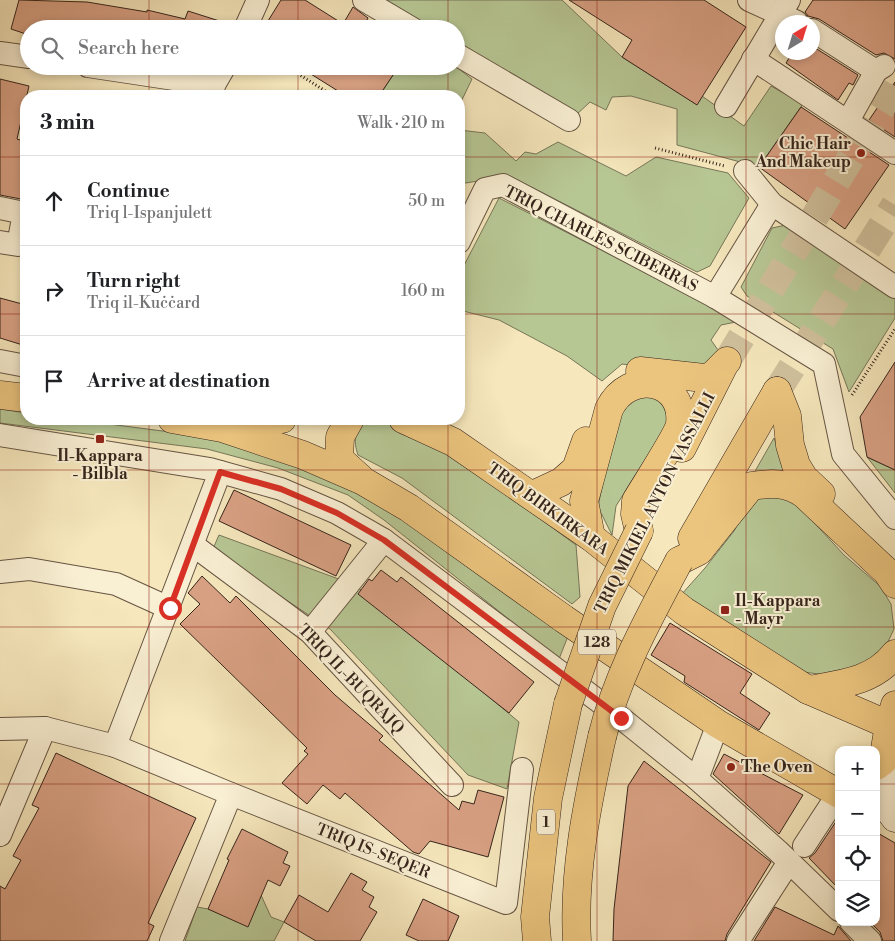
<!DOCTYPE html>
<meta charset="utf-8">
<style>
:root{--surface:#fff;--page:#f2f2f2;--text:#202124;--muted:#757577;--line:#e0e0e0}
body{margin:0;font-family:"Libre Bodoni",serif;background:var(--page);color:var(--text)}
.controls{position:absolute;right:15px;bottom:15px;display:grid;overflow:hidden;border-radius:10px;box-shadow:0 2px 8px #0003}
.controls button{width:45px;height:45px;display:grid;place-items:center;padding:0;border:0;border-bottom:1px solid var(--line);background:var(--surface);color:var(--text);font:25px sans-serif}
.compass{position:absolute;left:775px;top:15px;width:45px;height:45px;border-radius:50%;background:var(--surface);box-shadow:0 2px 8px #0003;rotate:38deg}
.stop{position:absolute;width:15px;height:15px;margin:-11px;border:4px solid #d93025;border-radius:50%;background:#fff}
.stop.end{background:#d93025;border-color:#fff;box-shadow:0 1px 5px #0008}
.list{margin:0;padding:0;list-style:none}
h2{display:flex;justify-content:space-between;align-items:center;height:65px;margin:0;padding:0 20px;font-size:21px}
h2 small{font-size:16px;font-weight:400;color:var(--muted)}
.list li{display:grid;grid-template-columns:32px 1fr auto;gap:15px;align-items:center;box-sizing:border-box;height:90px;padding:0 20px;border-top:1px solid var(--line)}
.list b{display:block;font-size:19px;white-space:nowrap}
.list p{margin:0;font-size:16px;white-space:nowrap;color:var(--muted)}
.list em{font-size:16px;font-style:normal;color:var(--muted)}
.icon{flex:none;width:28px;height:28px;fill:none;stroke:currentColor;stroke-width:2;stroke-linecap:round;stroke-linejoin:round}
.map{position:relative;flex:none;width:895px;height:941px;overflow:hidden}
.search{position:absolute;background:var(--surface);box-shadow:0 2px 8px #0003;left:20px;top:20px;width:445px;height:55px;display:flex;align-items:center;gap:12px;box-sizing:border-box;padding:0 18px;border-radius:28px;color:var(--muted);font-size:19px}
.panel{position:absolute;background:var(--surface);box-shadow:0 2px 8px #0003;left:20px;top:90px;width:445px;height:335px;border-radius:20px}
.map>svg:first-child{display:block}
.green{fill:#b7c794;stroke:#767658}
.building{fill:#d9a184;stroke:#36241b}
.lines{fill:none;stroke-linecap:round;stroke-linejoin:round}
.trunk-tunnel{stroke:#d0c09c;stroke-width:28;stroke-dasharray:28 14;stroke-linecap:butt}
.minor-casing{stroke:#665543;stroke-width:24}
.secondary-casing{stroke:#36241b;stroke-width:29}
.primary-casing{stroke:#36241b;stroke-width:29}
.trunk-casing{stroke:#36241b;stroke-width:29}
.path{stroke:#36241b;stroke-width:3;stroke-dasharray:1 2.5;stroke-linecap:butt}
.minor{stroke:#f9efd3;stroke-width:22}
.secondary{stroke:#f9efd3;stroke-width:28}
.primary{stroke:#ebc47e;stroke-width:28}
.trunk{stroke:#ebc47e;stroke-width:28}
.trunk-bridge-casing{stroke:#36241b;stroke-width:29;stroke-linecap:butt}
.trunk-bridge{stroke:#ebc47e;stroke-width:28}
.route{stroke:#d93025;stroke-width:6}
.grid{fill:none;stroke:#8f2418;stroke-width:1;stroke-opacity:0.55}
.poi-dot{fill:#8f2418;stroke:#f9efd3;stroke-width:2}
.labels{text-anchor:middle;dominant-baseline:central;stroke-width:4;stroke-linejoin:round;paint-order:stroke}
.shield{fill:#f9efd3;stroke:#706152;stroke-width:1}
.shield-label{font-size:15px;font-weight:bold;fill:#36241b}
.poi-label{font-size:16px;font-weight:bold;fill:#36241b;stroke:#f9efd3;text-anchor:start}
.street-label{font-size:16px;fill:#36241b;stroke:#f9efd3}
</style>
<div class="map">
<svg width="895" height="941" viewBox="0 0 895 941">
<rect width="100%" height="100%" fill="#f6e7bc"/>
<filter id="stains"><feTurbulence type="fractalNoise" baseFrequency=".004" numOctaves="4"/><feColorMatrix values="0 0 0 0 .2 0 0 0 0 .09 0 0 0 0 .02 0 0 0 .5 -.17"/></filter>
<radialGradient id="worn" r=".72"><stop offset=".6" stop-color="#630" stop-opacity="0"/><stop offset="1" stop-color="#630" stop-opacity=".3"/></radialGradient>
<g class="green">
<path d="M374,0H562L622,57L696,104L702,96L744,126L771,86L803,104L759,167L677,145V109L631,96L612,97L606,110L590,102L576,115L456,48V29H423Z"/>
<path d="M399,66H455L472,79L459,106V96H379Z"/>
<path d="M459,130L485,133L516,161L525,152L536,154L558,142L626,176L656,157L728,173L749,198L710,266L697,272L510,176L459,184Z"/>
<path d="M499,198L741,321L721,325L711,340L718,350L704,374L622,364L602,381L567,356L499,320L459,310V275Z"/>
<path d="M786,225L895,298V318L849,392L833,349L747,296L741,287L772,228Z"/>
<path d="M627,395L661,397L668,412V423L616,506L612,535L598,507L617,410Z"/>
<path d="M0,409L26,413V419H70L209,437L355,484L570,631L559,659L384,520L348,495L278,468L207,449L0,423Z"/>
<path d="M369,419H389L398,422L399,433L452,454L576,545L580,597L572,604L402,478L358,455C353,441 354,426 369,419Z"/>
<path d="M774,438L785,471L754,473Z"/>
<path d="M867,457L895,470V493Z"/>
<path d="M766,495H781L797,504L844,555L880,586L891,604L894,629L886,646L869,668L842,677L803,672L681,595L705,568L734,531L751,501Z"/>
<path d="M219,535L355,585L519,722L507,789L468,775L330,629L212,551Z"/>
<path d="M261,895L271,917L284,922L274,941H185L197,907L208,909L248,926Z"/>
</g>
<g class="building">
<path d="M19,0L87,2L147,12V10L185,19L188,11L232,25L231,29H29V35L11,29Z"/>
<path d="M281,0H305L343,24L353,7L368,18L362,29H263Z"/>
<path d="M569,0H704L746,27L697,105L622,57L632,40Z"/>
<path d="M813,0H895V59L884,53L876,55L819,19L808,16L805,12Z"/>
<path d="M812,46L858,75L853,85L849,83L838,100L786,63L793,52H812Z"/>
<path d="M298,66H399L379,96H346Z"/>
<path d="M0,79L29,86L17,139L26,142V200L0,195Z"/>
<path d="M895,82V137L869,120Z"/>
<path d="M801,107L889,165L845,229L759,167Z"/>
<path d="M0,298L26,305V346L0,338Z"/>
<path d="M895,362V470L867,457L860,417Z"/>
<path d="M234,490L351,545L336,576L219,521Z"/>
<path d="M381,570L397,582L401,577L534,682L509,713L358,594L369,579L372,581Z"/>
<path d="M202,576L230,603L236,596L335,695L383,736L379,740L459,810L462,801L474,804L478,790L504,797L488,857L430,841L419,854L413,852L345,793L340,799L323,785L307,804L282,783L308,754L304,751L307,748L180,624L200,604L188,593Z"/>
<path d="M670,623L752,674L740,693L770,713L759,730L684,682L685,676L651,655Z"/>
<path d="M56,753L196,818L148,923L154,926L147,941H0V886L5,889L21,860L13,856L39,808L32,805Z"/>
<path d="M724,754L803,795L779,834L713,774Z"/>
<path d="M644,761L771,862L727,934L725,941H613L614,909L628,786Z"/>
<path d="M839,817V889L809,858L815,853Z"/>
<path d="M242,829L288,852L283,863L290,866L280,886L268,880L248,927L208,909L229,860L227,859Z"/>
<path d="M876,832L895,843V941H883L880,932L870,922H876Z"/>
<path d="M351,873L367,882L362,890L374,897L369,907L377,912L360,941H316L284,922L299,895L328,912Z"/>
<path d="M423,899L459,916L448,941H419L406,935Z"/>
<path d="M775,907L834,935L838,926L851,941H754Z"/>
</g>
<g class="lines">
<g class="trunk-tunnel">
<path d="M727,361L895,85"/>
<path d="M777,391L895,205"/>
</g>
<defs>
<g id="minor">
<path d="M364,0L413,29"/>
<path d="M749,0L797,22"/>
<path d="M245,29L258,0"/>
<path d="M812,30L876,71"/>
<path d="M0,53L29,57"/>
<path d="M456,54L569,120"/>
<path d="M753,59L895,153"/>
<path d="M88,66L214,85"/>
<path d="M212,96L214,85L225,66"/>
<path d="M726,106L789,0"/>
<path d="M848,121L876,71L884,66"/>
<path d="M745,171L772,204L895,287"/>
<path d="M0,208L24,213L18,245L0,242"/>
<path d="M459,242L485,189L503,185L715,297L824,364L843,454L895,518"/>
<path d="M715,297L772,204"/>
<path d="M0,361L26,366"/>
<path d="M0,435L210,469L281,489L337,513L384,540L621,718L697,779"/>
<path d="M193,545L310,632L452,785"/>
<path d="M0,572L29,569L116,584L169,608"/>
<path d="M310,632L384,540"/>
<path d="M718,724L697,779L778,851L839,910"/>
<path d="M0,729L45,728L115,746L231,794L506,903L522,769"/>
<path d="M115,746L220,472"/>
<path d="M0,835L45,728"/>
<path d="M804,846L838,794"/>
<path d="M851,922L870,941"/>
<path d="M171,941L231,794"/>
<path d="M738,941L789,862"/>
</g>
<path id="secondary" d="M883,761L881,799L895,818"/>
<g id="primary">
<path d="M0,395L26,398"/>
<path d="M172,419L222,428L303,455L363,481L409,508L564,619L718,724L839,794"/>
<path d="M350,419L340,437L339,459L360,478"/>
<path d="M403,419L453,442L591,537L684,611L808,690L889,725L883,761L876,766"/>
<path d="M226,427L282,419"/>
</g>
<g id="trunk">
<path d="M640,371L704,378L712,376L727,361"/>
<path d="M777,391L787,416L790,445L796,465L804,478L821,494"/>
<path d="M682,448L725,363"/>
<path d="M533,495L561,482L576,469L586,441"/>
<path d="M591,537L584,501L609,409C629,368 685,379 680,424C678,435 644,487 636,501L635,514L639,531"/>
<path d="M692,538L777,391"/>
<path d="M679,561L699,551L751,486C772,483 786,482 804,494L887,572L895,584"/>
<path d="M808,690C841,684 873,682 895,654"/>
<path d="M889,725L895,705"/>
<path d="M537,941L535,917L548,798L568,704"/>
<path d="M577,941C573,873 587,804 602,737"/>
</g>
</defs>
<use href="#minor" class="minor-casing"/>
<use href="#secondary" class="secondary-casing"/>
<use href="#primary" class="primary-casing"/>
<use href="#trunk" class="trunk-casing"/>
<g class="path">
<path d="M286,66L333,96"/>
<path d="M655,148L725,166"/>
<path d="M852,395L895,329"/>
</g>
<use href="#minor" class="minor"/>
<use href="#secondary" class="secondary"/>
<use href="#primary" class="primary"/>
<use href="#trunk" class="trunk"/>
<defs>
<g id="trunk-bridge">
<path d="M568,704L602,606L639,531"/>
<path d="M602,737C617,675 649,618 679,561"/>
</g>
</defs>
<use href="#trunk-bridge" class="trunk-bridge-casing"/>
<use href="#trunk-bridge" class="trunk-bridge"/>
</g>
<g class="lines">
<path class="route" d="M170,608L220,472L281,489L337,513L384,540L621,718"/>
</g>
<path class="grid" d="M149,0V29M298,0V29M448,0V29M597,0V941M746,0V941M149,66V96M298,66V96M448,66V96M0,157H26M459,157H895M0,314H26M459,314H895M149,419V941M298,419V941M448,419V941M0,470H895M0,627H895M0,784H839M876,784H895"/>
<g class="poi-dot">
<circle cx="861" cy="153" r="5"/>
<rect x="95" y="434" width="10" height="10" rx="2.5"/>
<rect x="720" y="605" width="10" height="10" rx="2.5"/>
<circle cx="731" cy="767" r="5"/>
</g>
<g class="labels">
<g class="shield">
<rect x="578" y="629.5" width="38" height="25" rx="4"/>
<rect x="537" y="809.5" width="18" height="25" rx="4"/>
</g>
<g class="shield-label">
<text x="597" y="642">128</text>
<text x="546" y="822">1</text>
</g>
<g class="poi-label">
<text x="851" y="144" text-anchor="end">Chic Hair<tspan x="851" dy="18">And Makeup</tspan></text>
<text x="100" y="456" text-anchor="middle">Il-Kappara<tspan x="100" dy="18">- Bilbla</tspan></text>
<text x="735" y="601">Il-Kappara<tspan x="735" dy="18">- Mayr</tspan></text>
<text x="741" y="767">The Oven</text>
</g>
<g class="street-label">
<text transform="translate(601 239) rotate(27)">TRIQ CHARLES SCIBERRAS</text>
<text transform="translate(655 503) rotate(-63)">TRIQ MIKIEL ANTON VASSALLI</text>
<text transform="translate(548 509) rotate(36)">TRIQ BIRKIRKARA</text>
<text transform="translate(351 679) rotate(46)">TRIQ IL-BUQRAJQ</text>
<text transform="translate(373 851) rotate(22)">TRIQ IS-SEQER</text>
</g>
</g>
<rect width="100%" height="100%" filter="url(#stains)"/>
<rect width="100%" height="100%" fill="url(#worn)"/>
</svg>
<div class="controls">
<button>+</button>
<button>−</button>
<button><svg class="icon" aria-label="locate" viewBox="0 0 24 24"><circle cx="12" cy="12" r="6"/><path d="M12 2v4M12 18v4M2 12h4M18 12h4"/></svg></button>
<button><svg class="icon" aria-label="layers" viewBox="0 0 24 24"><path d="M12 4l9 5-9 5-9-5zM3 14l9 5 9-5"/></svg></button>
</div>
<svg class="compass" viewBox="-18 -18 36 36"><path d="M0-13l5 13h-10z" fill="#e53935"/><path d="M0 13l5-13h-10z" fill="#757577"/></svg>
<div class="stop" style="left:170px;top:608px"></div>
<div class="stop end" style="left:621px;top:718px"></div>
<div class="search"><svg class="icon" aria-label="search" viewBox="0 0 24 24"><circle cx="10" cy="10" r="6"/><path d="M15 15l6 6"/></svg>Search here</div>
<section class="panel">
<h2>3 min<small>Walk · 210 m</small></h2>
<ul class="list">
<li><svg class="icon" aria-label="ahead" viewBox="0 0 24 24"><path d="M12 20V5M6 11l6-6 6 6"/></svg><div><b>Continue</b><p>Triq l-Ispanjulett</p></div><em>50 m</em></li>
<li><svg class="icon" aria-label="right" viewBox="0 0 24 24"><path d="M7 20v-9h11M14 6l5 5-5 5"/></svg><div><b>Turn right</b><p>Triq il-Kuċċard</p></div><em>160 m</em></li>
<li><svg class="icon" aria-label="arrive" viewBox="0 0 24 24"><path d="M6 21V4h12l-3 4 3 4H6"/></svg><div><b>Arrive at destination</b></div></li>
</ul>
</section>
</div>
